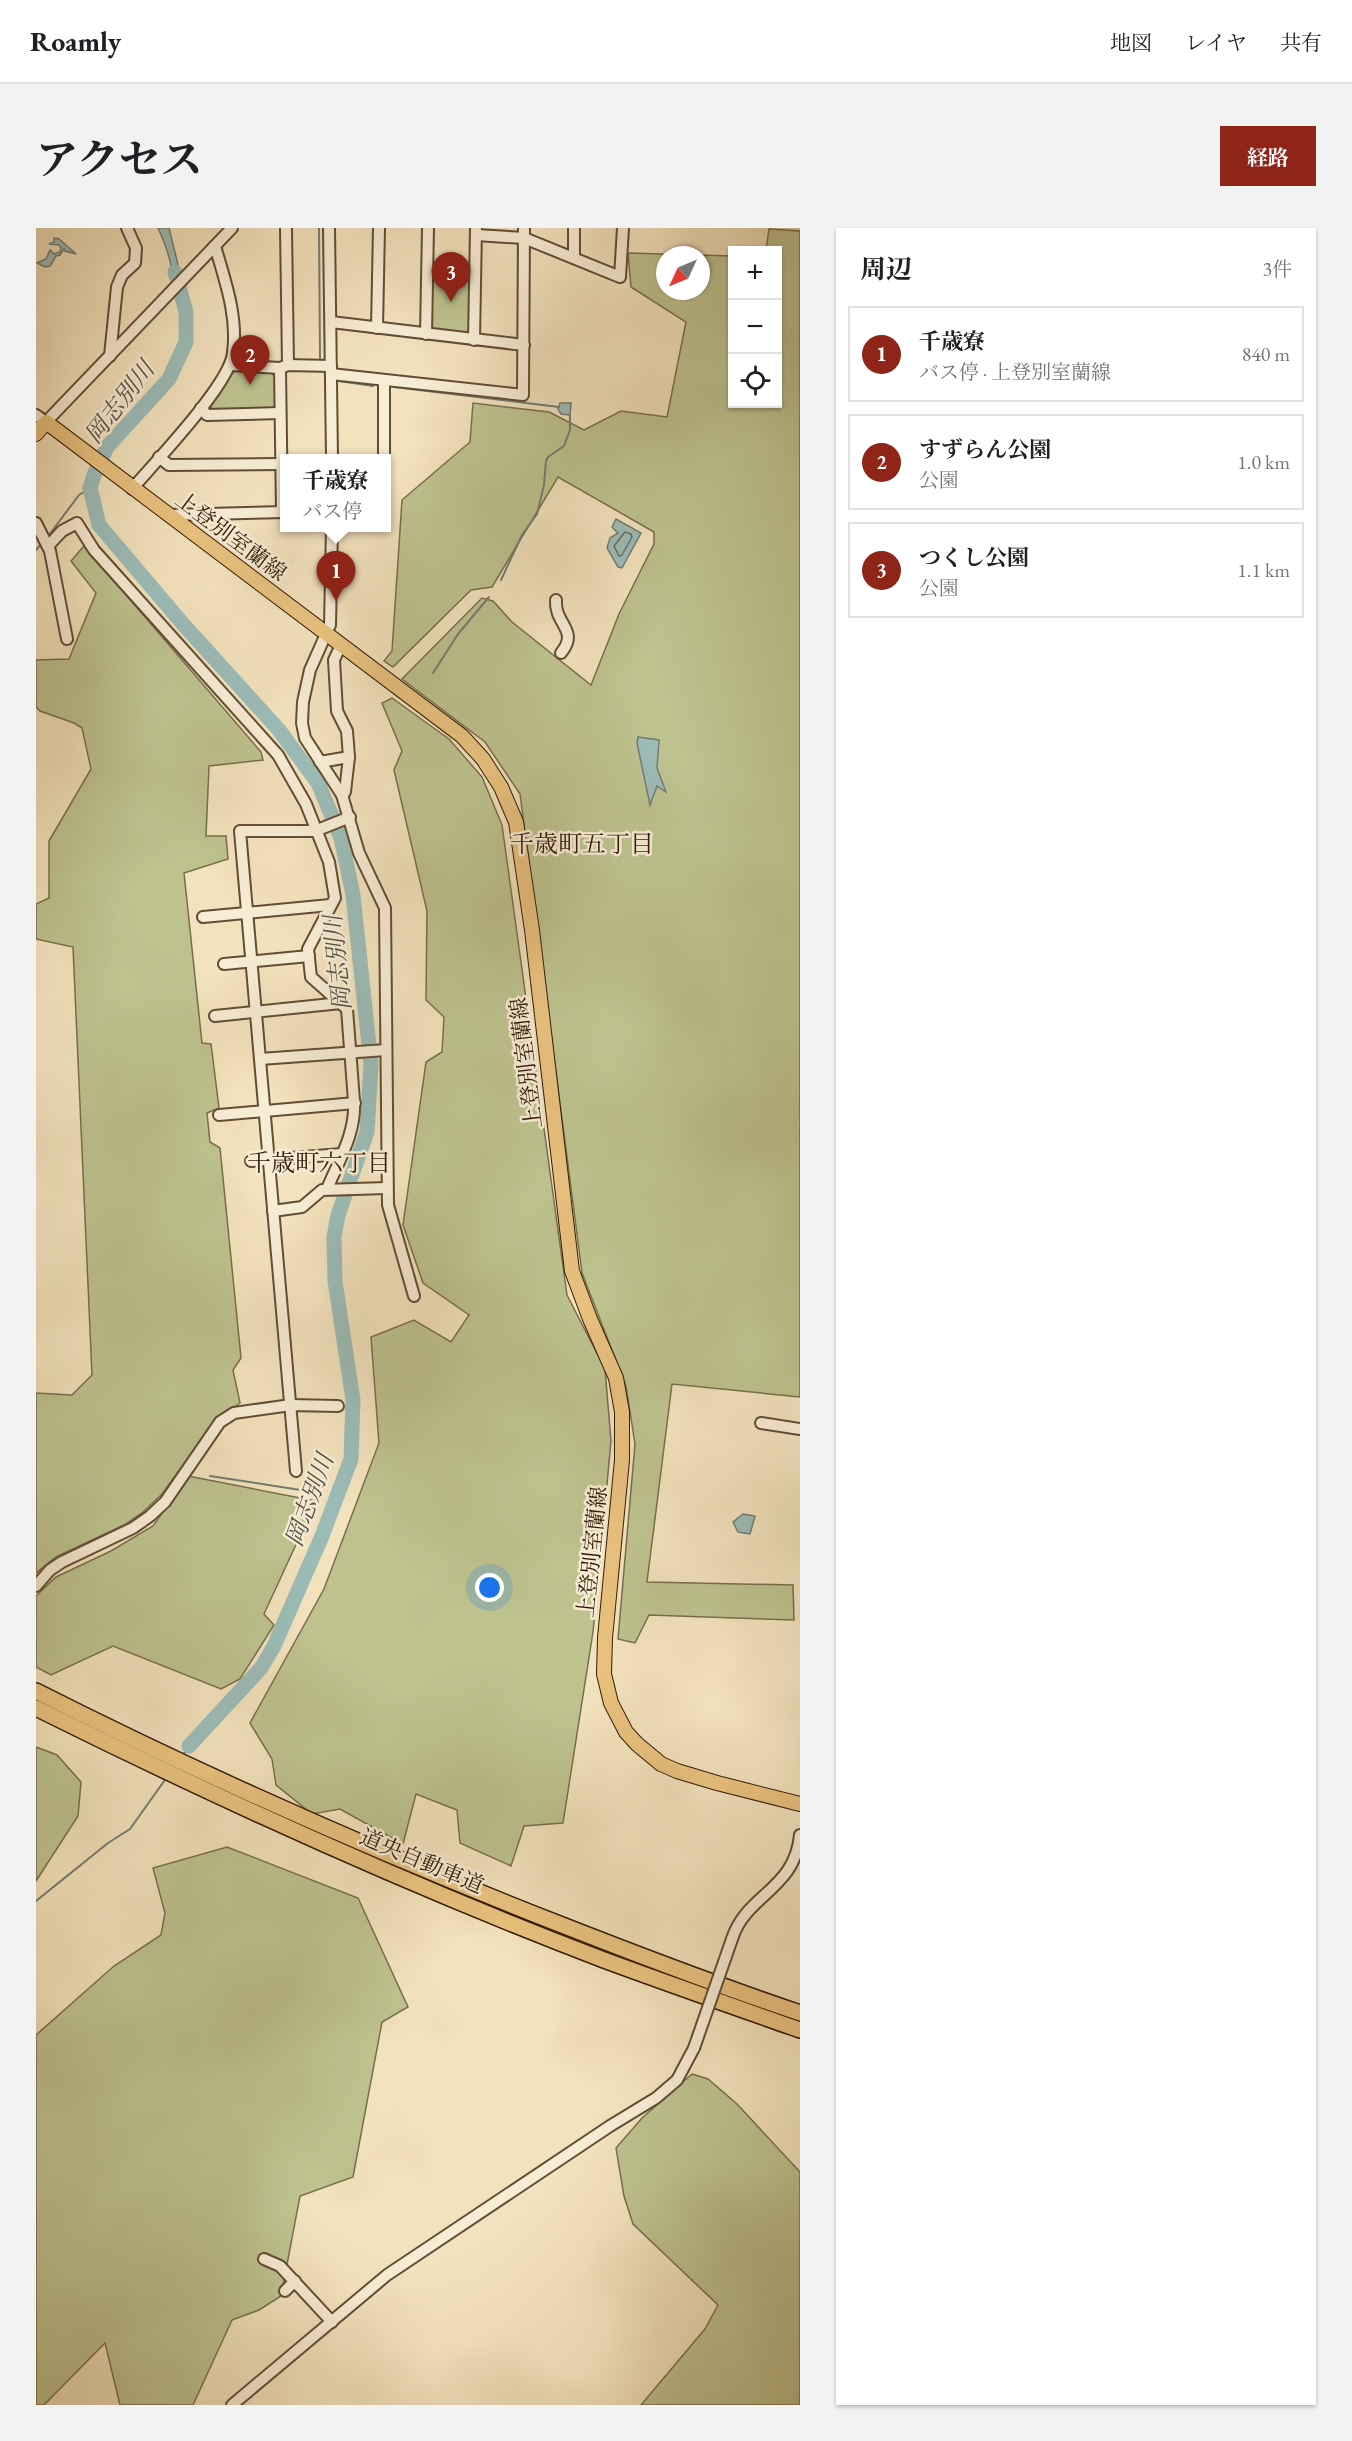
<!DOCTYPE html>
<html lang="ja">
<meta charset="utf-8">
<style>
:root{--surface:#fff;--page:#f2f2f2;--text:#202124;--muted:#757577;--line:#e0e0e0;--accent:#8f2418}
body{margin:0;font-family:"EB Garamond","Noto Serif JP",serif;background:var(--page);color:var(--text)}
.controls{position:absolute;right:18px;top:18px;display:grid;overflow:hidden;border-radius:0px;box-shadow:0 2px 4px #0004}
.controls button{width:54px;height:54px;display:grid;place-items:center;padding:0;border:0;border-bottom:2px solid var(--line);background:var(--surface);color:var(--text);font:30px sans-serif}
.compass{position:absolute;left:620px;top:18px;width:54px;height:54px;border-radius:50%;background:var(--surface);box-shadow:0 2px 4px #0004;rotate:226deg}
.you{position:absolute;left:454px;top:1360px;width:21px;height:21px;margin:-15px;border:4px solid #fff;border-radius:50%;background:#1a73e8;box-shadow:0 0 0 9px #1a73e833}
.badge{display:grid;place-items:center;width:39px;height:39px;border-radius:50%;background:var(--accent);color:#fff;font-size:20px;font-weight:700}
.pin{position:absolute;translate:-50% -50px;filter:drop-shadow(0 2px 3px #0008)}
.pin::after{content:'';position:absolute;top:32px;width:21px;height:18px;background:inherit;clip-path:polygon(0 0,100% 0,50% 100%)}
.popup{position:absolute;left:244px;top:226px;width:111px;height:78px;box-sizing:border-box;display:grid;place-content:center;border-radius:0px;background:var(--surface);filter:drop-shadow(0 2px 4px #0005);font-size:20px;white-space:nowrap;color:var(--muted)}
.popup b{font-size:22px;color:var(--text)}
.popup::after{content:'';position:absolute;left:50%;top:100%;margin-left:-12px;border:12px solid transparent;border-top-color:var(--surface)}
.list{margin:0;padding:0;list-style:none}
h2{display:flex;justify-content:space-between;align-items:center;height:78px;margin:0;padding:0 24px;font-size:26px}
h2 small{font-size:20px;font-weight:400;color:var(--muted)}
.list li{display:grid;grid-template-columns:39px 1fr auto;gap:18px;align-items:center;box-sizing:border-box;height:96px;margin:0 12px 12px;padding:0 12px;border:2px solid var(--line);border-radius:0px}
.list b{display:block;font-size:22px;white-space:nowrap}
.list p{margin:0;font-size:20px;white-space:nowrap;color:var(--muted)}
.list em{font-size:20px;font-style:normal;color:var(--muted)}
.icon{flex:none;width:33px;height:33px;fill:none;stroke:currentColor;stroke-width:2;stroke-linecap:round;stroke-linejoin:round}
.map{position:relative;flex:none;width:764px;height:2177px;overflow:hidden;border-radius:0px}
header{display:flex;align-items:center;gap:36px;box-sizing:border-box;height:84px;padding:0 30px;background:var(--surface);border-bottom:2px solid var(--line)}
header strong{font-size:28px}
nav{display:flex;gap:33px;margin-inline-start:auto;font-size:21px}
.intro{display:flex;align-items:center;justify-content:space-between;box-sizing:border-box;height:144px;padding:0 36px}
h1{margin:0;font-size:42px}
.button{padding:15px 27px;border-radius:0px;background:var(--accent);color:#fff;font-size:21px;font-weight:700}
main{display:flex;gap:36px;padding:0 36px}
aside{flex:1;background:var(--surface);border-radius:0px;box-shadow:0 2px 4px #0004}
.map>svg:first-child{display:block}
.green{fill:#bdc28f;stroke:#786e4c;stroke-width:1.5;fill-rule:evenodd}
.water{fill:#9cbcb8;stroke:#727c72;stroke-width:1.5}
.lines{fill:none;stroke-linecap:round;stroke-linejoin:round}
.shore{stroke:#676c60;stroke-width:1.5}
.stream{stroke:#727c72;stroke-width:2}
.river{stroke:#9cbcb8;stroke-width:15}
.minor-casing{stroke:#624d35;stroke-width:14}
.major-casing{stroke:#321b08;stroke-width:16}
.highway-casing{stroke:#321b08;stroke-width:18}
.minor{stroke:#f7ecd4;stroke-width:10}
.major{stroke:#e9c17e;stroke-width:14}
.highway{stroke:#e9c17e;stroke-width:15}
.minor-bridge-casing{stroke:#624d35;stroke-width:14;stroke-linecap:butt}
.minor-bridge{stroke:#f7ecd4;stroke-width:10}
.labels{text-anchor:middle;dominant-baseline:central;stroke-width:5;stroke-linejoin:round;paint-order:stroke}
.street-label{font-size:22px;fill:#321b08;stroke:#f7ecd4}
.water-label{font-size:24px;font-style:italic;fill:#575346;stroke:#f7ecd4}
.neighbourhood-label{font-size:24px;fill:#321b08;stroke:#f7ecd4}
</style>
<header>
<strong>Roamly</strong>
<nav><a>地図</a><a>レイヤ</a><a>共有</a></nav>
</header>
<div class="intro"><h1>アクセス</h1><a class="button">経路</a></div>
<main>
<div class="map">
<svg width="764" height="2177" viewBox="0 0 764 2177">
<rect width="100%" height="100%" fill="#f2e2bd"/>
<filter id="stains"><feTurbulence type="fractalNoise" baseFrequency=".00333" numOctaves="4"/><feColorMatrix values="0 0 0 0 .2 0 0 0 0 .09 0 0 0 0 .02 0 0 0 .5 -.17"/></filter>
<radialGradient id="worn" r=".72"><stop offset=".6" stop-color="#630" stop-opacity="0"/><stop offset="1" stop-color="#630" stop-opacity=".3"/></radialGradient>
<g class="green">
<path d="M733,1L764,3V1169L636,1156L611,1354L757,1357L758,1392L613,1387L599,1415L582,1411L599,1216L590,1158L546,1045L484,566L449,514L366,451L446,370L457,373L476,394L555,457L583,386L618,316V304L522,249L456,359L435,362L357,439L348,433L356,423L366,272L434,214L437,175L513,184L548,202L585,183L631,189L650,94L595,59L592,25L696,28V176H742V22H730ZM629,27H665V63H629Z"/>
<path d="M396,47L436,49L435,102L429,107L399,103L395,99Z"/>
<path d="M199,142H232L240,149V176L236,181L176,182L174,175Z"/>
<path d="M48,318L225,524L227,532L173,538L170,608H190L192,631L148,645L166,815L175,816L183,880L171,885L174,914L184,920L205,1130L197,1142L204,1175L180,1192L126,1266L107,1284L88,1297L20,1329L0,1345V1165L36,1167L56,1147L37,719L0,711V676L13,670V613L55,541L46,500L38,495L4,483L0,479V432L33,431L60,365L35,333Z"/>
<path d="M356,470L413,511L446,549L466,597L531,1067L569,1141L575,1213L557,1404L527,1595L488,1598L475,1638L424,1615L421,1582L380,1566L367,1616L304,1581L276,1586L240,1557L236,1531L214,1495L288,1361L343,1215L335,1109L378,1092L415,1114L433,1087L387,1055L367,997L390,834L406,824L408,789L390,772L391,683L358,542L366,523L346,475Z"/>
<path d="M152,1248L280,1273L228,1386L238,1397L204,1451L185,1461L77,1418L15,1447L0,1439V1368L20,1349L75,1323L117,1298Z"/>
<path d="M0,1519L21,1527L45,1554L42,1588L0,1653Z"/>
<path d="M191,1619L322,1670L372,1779L346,1794L317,1949L264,1968L245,2068L223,2082L196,2092L157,2177H84L69,2115L8,2177H0V1807L78,1738L125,1707L129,1685L117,1640Z"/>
<path d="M656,1846L672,1851L701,1876L764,1944V2177H605L669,2101L682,2077L597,1996L588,1968L580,1920L606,1890Z"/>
</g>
<g class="water">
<path d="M122,0H133L145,49L136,58C138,38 130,18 122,0Z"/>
<path d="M18,10L23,11L40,26L29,23L28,21L24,27L20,28L14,38L9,39L1,35L10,31L14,22L18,26L24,24L25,20L23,17L13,16L18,14Z"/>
<path d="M524,175H535L534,187L525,186L522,181Z"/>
<path d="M580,291L605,305L586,340L582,339L571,320L574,310L582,305L576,299Z"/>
<path d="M602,509L623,512L621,540L630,564L621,558L614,577L601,515Z"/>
<path d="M707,1286L719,1288L714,1306L702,1304L697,1294Z"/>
</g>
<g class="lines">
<path class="shore" d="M589,304L595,306L596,309L586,327L583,328L578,318Z"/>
<g class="stream">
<path d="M283,0L284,130"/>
<path d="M303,153L337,158"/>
<path d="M358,159L523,179"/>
<path d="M13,307L43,267L54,260"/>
<path d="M0,322L6,315"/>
<path d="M465,352L486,307L501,286L508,257L510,233L512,229L528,218L534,202V187"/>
<path d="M397,445L422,406L453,369"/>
<path d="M174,1248L284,1265"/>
<path d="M146,1528L153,1518"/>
<path d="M0,1673L72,1615L94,1601L131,1549"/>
</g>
<path class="river" d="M139,44L150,84V114L133,151L71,219L58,247L54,260L63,297L147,396L243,502L282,555L305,610L317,667L335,836L331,904L302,987L298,1009L299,1053L317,1172L315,1231L286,1308L238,1418L225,1440L153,1518"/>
<defs>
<g id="minor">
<path d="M250,0L252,137"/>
<path d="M293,0L296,230"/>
<path d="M440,7L488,10L584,49L587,0"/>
<path d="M538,29V0"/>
<path d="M295,94L488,117"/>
<path d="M341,100L343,0"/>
<path d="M390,106L392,0"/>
<path d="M438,112L440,0"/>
<path d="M74,128L81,59L86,47L99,35L100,20L91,0"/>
<path d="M195,137L244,140L252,137L295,138"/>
<path d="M244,140L246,284"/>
<path d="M295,146L487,167L488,0"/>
<path d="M348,154V230"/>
<path d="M165,180L171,187L244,185"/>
<path d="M0,187L10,194L196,0"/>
<path d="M123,229L133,237L245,236"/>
<path d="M96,261C120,233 194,156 197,125C202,88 189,53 179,18"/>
<path d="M132,287L249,284"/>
<path d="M0,295L14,323L31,411"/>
<path d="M296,300L294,397L274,442L267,474L266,495L269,510L306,567L323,625L349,680L352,977L378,1068"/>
<path d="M12,318L26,303L41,295L58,322L242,527L270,576L293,634L299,670L272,721L275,749L311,781L318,873C320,905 303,932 291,961"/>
<path d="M520,372C518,396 544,402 525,425"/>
<path d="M305,417L298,432L301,483L311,503L313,529L309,564L306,567"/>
<path d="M284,534L313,529"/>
<path d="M167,689L294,677"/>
<path d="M188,736L273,728"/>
<path d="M179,788L305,775"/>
<path d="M224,831L350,822"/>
<path d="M183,887L319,875"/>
<path d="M215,933L306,926"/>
<path d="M237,983L266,979L286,962L351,960"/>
<path d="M725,1195L764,1201"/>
<path d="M260,1243L204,603H279L314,589"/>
<path d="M0,1358L14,1342L26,1334L97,1300L114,1288L129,1274L184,1194L198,1185L255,1177L302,1178"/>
<path d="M696,1711C710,1666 759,1662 764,1607"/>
<path d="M228,2031L244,2038L296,2094"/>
<path d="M249,2063L259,2053"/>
<path d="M196,2177L351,2047L574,1898L620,1870L641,1852L658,1820"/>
</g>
<path id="major" d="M0,206L10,194L426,508L447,531L465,559L480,594L496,702L536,1043L554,1091L580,1150L586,1184V1232L569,1410L568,1446L575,1475L590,1504L601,1516L625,1536L641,1543L681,1555L764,1576"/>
<g id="highway">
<path d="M0,1463C172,1550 347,1627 526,1697C605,1728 684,1758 764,1785"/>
<path d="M0,1480C185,1572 374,1658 568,1732C633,1756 699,1779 764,1802"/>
</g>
</defs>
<use href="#minor" class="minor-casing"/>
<use href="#major" class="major-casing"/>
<use href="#highway" class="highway-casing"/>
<use href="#minor" class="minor"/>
<use href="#major" class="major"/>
<use href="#highway" class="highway"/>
<defs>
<path id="minor-bridge" d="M658,1820L696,1711"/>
</defs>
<use href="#minor-bridge" class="minor-bridge-casing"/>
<use href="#minor-bridge" class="minor-bridge"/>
</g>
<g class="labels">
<g class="street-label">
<text transform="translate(195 308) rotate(37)">上登別室蘭線</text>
<text transform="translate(490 835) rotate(-97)">上登別室蘭線</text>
<text transform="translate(556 1324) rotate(-84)">上登別室蘭線</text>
<text transform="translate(386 1633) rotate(23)">道央自動車道</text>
</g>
<g class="water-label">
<text transform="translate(83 174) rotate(-52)">岡志別川</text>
<text transform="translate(301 735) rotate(-96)">岡志別川</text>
<text transform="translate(273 1272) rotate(-70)">岡志別川</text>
</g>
<g class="neighbourhood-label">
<text x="546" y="615">千歳町五丁目</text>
<text x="283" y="934">千歳町六丁目</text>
</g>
</g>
<rect width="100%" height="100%" filter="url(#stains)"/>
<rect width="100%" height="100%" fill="url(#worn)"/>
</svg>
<div class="controls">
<button>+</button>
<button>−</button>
<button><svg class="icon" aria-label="locate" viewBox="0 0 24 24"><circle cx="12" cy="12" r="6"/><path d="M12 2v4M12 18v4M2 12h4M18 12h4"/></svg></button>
</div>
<svg class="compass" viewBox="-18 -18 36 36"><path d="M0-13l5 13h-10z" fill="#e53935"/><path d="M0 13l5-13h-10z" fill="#757577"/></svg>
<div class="you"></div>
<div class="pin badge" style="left:300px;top:373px">1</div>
<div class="popup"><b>千歳寮</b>バス停</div>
<div class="pin badge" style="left:214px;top:157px">2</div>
<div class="pin badge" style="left:415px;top:74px">3</div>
</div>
<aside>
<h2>周辺<small>3件</small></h2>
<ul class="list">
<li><span class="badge">1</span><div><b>千歳寮</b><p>バス停 · 上登別室蘭線</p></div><em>840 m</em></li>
<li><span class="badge">2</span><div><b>すずらん公園</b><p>公園</p></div><em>1.0 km</em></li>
<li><span class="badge">3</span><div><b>つくし公園</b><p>公園</p></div><em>1.1 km</em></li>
</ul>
</aside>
</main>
